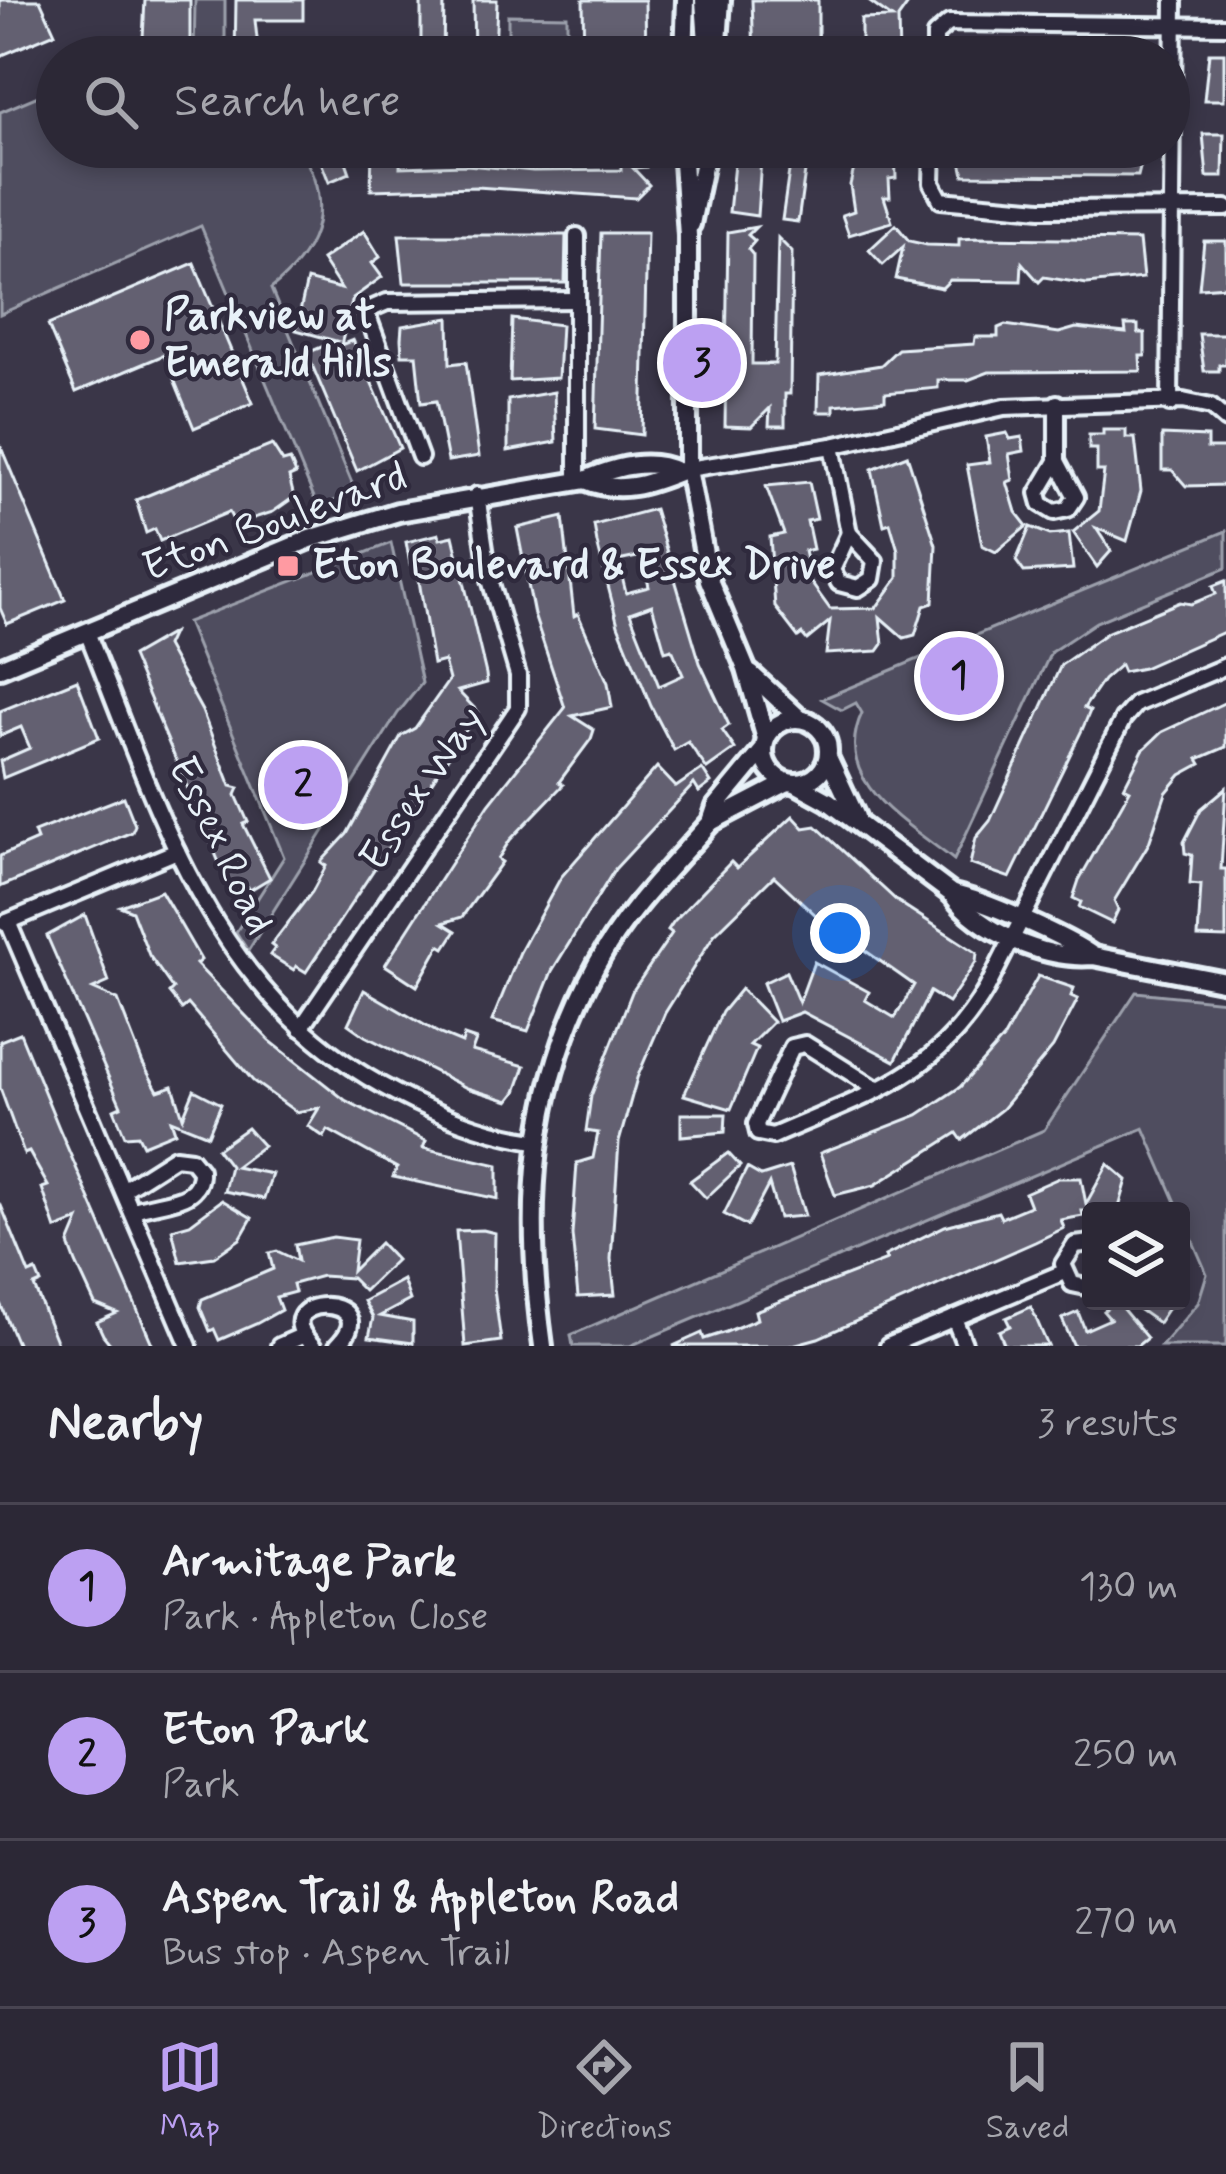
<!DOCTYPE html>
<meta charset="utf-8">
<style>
:root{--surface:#2c2836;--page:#34303e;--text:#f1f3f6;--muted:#a6a6ad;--line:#484451;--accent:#bca0f2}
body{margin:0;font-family:Mynerve,sans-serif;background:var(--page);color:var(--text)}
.controls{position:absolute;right:36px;bottom:36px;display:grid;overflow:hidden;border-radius:12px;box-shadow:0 6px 18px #0003}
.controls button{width:108px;height:108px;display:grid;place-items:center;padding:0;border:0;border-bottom:3px solid var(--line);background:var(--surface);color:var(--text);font:60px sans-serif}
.you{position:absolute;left:840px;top:933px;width:42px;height:42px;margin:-30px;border:9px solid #fff;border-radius:50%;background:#1a73e8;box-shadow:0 0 0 18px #1a73e833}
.badge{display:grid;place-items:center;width:78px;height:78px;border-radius:50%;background:var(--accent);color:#111;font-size:39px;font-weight:700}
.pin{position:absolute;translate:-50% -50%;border:6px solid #fff;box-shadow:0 3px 12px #0006}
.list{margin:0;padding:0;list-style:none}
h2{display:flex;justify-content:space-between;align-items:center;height:156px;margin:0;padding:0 48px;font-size:51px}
h2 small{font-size:39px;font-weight:400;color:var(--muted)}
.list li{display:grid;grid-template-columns:78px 1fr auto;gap:36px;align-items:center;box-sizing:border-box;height:168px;padding:0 48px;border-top:3px solid var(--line)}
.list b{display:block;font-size:45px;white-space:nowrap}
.list p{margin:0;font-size:39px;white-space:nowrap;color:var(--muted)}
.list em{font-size:39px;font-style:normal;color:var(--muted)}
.icon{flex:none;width:66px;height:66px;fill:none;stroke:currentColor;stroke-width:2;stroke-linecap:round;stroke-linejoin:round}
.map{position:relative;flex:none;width:1226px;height:1346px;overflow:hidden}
.search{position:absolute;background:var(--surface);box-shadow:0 6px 18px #0003;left:36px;right:36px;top:36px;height:132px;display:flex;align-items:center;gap:30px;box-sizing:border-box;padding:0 42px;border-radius:66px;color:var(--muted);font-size:45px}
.sheet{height:660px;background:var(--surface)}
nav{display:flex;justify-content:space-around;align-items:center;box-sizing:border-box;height:168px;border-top:3px solid var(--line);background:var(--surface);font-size:33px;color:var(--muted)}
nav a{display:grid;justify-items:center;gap:6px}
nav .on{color:var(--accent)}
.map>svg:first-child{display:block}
.green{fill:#504e5f;stroke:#9ca0ac;stroke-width:3}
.building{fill:#636171;stroke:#e8f1f8;stroke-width:3;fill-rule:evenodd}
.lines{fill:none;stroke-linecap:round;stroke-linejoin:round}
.minor-casing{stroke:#e8f1f8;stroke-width:22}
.tertiary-casing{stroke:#e8f1f8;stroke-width:26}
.secondary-casing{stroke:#e8f1f8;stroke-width:27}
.minor{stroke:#2f2a3d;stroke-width:14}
.tertiary{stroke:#2f2a3d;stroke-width:16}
.secondary{stroke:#2f2a3d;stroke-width:18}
.poi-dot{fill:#ff9aa2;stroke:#2f2a3d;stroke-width:4.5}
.labels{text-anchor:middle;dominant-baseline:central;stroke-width:9;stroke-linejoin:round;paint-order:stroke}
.poi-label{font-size:42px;font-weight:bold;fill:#e8f1f8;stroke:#2f2a3d;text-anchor:start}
.street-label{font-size:42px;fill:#e8f1f8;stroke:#2f2a3d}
</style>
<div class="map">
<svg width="1226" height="1346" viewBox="0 0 1226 1346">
<rect width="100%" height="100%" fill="#3a3648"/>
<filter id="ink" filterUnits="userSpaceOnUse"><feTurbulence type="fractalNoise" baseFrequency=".00833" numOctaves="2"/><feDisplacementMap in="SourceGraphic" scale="24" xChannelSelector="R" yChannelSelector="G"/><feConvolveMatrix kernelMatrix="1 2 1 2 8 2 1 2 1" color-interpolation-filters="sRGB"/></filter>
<g filter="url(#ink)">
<g class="green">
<path d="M195,0H225V57H194Z"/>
<path d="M508,15L567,16V57H508Z"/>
<path d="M57,88V147H298C335,203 320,250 271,289L356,493L318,507L201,226L0,314V112Z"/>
<path d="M1226,531V568L1096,622L1051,652L954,860C906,822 830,782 862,713L856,703L842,710L822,699Z"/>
<path d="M391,543L422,683L398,713L248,951L236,932L284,857L187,622Z"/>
<path d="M1136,992L1226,1001V1346H1161L1198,1303L1207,1274L1144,1128L630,1346H573L571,1335L1044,1130Z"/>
</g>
<g class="building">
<path d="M0,0H40L55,33L0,56Z"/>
<path d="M145,0H190V57H142Z"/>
<path d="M236,0H303V20H255L259,57H235Z"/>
<path d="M421,0H444L443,57H421Z"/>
<path d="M473,0H497L495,57H474Z"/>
<path d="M583,0H645L646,57H584Z"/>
<path d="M752,0H818V57H754Z"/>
<path d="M867,0H911L898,18L899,57H861V19L892,18Z"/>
<path d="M1209,53H1224V100H1204Z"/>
<path d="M1203,134H1224L1223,177H1207Z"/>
<path d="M315,147H341L350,173L329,182Z"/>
<path d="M372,147H401L400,167L466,165L533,171L621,170V152L645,151L646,167L633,168L649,185L636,198L477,187L371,190Z"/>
<path d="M745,147H770V159H761L757,216L729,212L734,164H745Z"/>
<path d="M864,147H895L896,178L889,179L890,197H884L892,222L849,235L842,215L854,211L850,185L856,160L865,159Z"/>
<path d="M958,147H1141V164L1138,176L964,175Z"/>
<path d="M790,164H806L798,222L782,220Z"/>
<path d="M896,225L909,241L927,245L959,246V239L979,238L1139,240L1143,278L1087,284L1044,277L1039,282L1022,263L1021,281L950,280L942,288L896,279L903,247L883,265L869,250Z"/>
<path d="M756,227L748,235L755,241L748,249L753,255L752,364H775L778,238L792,252L790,394H785V426H769L770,408L751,427L725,426L728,232Z"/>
<path d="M364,231L380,257L372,263L382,277L353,298L341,345L353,340L400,448L357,471L307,353L336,341L296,330L307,280L341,289L322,260Z"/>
<path d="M601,233H647L642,435L595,429Z"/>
<path d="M399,235H566L565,283H404Z"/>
<path d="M1204,241H1226V286L1199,288Z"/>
<path d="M194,263L253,403L194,428L164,355L76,392L48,325Z"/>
<path d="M449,318L450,364L466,362L479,456L448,461L436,401L421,403L416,355H402L401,339L402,326Z"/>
<path d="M512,319L561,325L558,378L510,381Z"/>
<path d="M1005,325L1059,333L1076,328L1126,333L1125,325H1138V333H1145V356H1140L1141,371L989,372L968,380H938V388L885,393V400L834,405V412H818L819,375L881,365L898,349L974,344L975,337H998V328Z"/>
<path d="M1199,334H1226V365H1219V371H1204Z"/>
<path d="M554,392L556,442L508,451V400Z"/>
<path d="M1103,430H1126V438H1135L1141,491L1127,541L1096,528L1111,551L1097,567L1073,532L1099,511L1104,471H1097V449H1089V435H1103Z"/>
<path d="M1007,433L1010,439L1022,437L1024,451L1009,454L1013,480L1007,482L1016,512L1027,526L996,552L982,545L967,465L990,462L986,437Z"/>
<path d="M1162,435L1207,437V448H1226V485L1186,486L1172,470H1162Z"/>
<path d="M0,445L65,600L7,624L0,608Z"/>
<path d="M272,445L283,462L290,460L296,474L289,477L294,497L273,512L235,524L229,512L160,541L155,529L146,533L136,500Z"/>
<path d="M907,455L936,545L933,603L924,606L915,635L904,638L880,617L883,644L878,651L826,654L830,621L807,640L802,634L798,637L775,607L770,537L784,534L766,486L809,482L817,519L807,521L813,549L804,551L808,569L802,570L830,609L876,608L898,578V550L890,523L884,525L872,469Z"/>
<path d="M654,509L700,663L729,725L722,730L735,749L707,769L688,742L674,750L651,706L618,625L597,543L594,525ZM642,556L649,587L626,593L618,561ZM652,605L665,651L672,649L683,675L659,686L630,613Z"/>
<path d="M563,517L574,616L578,614L608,683L612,707L572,716L594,730L591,739L559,782L563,785L510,840L498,859L502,862L462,917L443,923L456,931L445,948L440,945L417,986L385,965L489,804L565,708L534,615L517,528Z"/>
<path d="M1030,527L1050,535L1069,533L1073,569L1024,572L1016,561Z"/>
<path d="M439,534L440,539L453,536L486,674L487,683L458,691L478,712L306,972L296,966L294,970L270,955L275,948L271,945L312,892L326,866L321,862L347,834L401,736L415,728L449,680L444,661L433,664L416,563L410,564L406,542Z"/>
<path d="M1226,581V631L1143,668L1123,672L1120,665L1103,680L1084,708L1090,711L1082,730L1010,878L970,864L976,838L990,821L1061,665L1108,632L1180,602L1191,604L1216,594L1213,586Z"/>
<path d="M172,633L166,646L202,711L231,786L239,788L236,795L248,822L243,824L270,878L250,890L246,884L235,892L226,879L132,656Z"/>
<path d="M77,680L99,738L3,778L0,761L30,748L21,727L0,736V711Z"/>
<path d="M1226,702V747L1198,759L1201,764L1181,775L1166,793L1149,843L1114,901L1118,910L1112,923L1079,907L1081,902L1073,898L1079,880L1130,790L1124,787L1143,750L1162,732Z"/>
<path d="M657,767L676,787L702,769L711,783L699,792L694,784L615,869L552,971L528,1031L492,1021L520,952L561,877Z"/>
<path d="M1226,788L1221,869H1226V938L1198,937L1201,885L1190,884L1192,855L1185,853L1184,842L1201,809Z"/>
<path d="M124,797L135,825L132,832L0,887V856L37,840L34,832Z"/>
<path d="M793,816L804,828L816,826L897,901L977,953L976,962L948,1003L930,992L895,1061L802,1012L778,1021L763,983L786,972L799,1003L814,962L869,992L865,1000L895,1018L914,985L819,918L774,876L714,935L665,1013L637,1078L619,1142L611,1259L615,1295L578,1297L572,1235L577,1163L593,1158L598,1133L586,1131L591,1096L632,992L672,933L668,930L674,921L731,862L737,868Z"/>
<path d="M161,891L201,960L196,964L270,1041L345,1100L426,1141L423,1148L498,1165V1199L393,1177L397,1168L328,1130L324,1137L308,1126L319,1108L296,1112L253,1081L188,1004L182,1009L169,993L173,989L149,955L132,911L120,906Z"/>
<path d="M85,915L109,982L93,989L118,1000L143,1064L158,1091L173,1086L183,1117L194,1090L221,1104L208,1135L171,1120L175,1132L143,1145L138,1135L125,1136L114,1109L121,1106L47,936Z"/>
<path d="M1038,976L1074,988L1071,996L1078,999L1053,1047L1002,1109L962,1140L957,1133L875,1185L835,1195L820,1153L918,1115L960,1087L1003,1039Z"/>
<path d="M741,989L773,1022L750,1045L757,1048L731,1109L684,1095L722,1012Z"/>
<path d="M364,990L440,1034L462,1043L464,1036L476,1040L472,1051L525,1066L516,1092L509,1101L467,1088L365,1036L348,1024Z"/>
<path d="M20,1033L59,1128L153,1346H112L103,1335L97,1322L117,1313L95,1304L76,1263L69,1244L79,1220L56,1229L42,1188L48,1186L29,1152L24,1154L0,1088V1041Z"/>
<path d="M681,1114H726L725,1132L681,1136Z"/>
<path d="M247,1128L263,1146L235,1167L272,1174L264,1199L224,1191L230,1166L217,1149Z"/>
<path d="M728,1153L740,1166L706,1198L690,1181Z"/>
<path d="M1108,1164L1127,1180L1118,1211H1082L1083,1216L1061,1220L1064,1228L1035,1242L818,1338L789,1346H673L702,1333L704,1339L726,1332L757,1319L755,1311L887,1260L885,1256L945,1226L998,1212L1001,1218L1030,1206L1025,1193L1059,1178H1081L1086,1204Z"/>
<path d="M790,1167L805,1216L779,1218L769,1184L747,1226L724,1214L747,1168L761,1176Z"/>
<path d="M222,1200L252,1218L240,1239L214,1257L180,1262L172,1229L190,1224Z"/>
<path d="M0,1203L29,1274L36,1271L41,1283L34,1286L58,1346H18L0,1303Z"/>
<path d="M483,1230L495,1233L494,1289L501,1341L465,1346L456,1231Z"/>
<path d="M333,1237L356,1240L352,1271L380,1243L396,1260L364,1291L351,1278L322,1276L293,1284L295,1292L276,1297L281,1310L256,1324L219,1340L214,1329L210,1331L200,1307L202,1299L273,1269L269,1253L277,1251L298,1261L295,1245Z"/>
<path d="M403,1280L410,1300L380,1316L413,1322V1343L369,1337L373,1318L364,1301Z"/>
<path d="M1116,1301L1147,1338L1137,1346H1074L1062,1319L1078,1312L1085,1330L1110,1319L1103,1311Z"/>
<path d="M1127,1301H1163L1170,1305L1158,1323Z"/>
<path d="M1031,1307L1048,1346H1005L999,1331L1010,1326L1006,1318Z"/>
</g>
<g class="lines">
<defs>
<g id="minor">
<path d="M935,57V35L949,23L1226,26"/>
<path d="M933,147L932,183L941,200L1041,209L1226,208"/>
<path d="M1170,404L1174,0"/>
<path d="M832,446L849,533"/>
<path d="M420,457L366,311L387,302L576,300"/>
<path d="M1057,461L1076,497L1068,509L1054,512L1041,504L1038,493L1057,461V403"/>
<path d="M688,469L832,446L1004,407L1183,401L1211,407L1226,420"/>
<path d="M577,481V236"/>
<path d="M849,533L875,561L872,579L858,588L839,583L832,570Z"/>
<path d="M87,632C159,811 212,999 396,1093C440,1116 486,1134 535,1141"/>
<path d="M8,922L189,1346"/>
<path d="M5,923L177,851"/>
<path d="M301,1028L518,708V675L489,576L477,495"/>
<path d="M878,1090L805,1044L792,1047L756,1124L758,1133L773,1136C863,1096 935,1079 987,988L1123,719L1136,704L1226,666"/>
<path d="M123,1190L175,1157L191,1159L200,1170C202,1205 158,1200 132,1211"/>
<path d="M1091,1243L1075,1245L1063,1264L1072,1284L1091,1288"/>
<path d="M954,1318L965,1346"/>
<path d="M279,1346L304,1335"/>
<path d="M313,1346C259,1293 390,1292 337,1346"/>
<path d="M888,1346L1064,1272"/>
</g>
<g id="tertiary">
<path d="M684,57L686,0"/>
<path d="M717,57L721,0"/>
<path d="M682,147L688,236V469L709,580L746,669L766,739"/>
<path d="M691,224L707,147"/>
<path d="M585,480C619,495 649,484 681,471"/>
<path d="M0,668L310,539L398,512L585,480C612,468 648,457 676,471"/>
<path d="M751,674L800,719"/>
<circle cx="796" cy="751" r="32"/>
<path d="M828,757L856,817"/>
<path d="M797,784L828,801L952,894C979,932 1046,960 1093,956L1226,982"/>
<path d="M711,822L786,783"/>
<path d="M952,894C981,899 1069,938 1093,956"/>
<path d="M543,1346C524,1210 530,1088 597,964C626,911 671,867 711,822L716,807L764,749"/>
</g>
<path id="secondary" d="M705,0L709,57"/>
</defs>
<use href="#minor" class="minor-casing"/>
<use href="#tertiary" class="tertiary-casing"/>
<use href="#secondary" class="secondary-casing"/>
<use href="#minor" class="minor"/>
<use href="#tertiary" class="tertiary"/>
<use href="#secondary" class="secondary"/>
</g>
</g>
<g class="poi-dot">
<circle cx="140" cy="340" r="12"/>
<rect x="276" y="554" width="24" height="24" rx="6"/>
</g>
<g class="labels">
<g class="poi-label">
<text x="164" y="316">Parkview at<tspan x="164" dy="48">Emerald Hills</tspan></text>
<text x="312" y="566">Eton Boulevard &amp; Essex Drive</text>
</g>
<g class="street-label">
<text transform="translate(275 523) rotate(-20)">Eton Boulevard</text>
<text transform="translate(423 789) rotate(-56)">Essex Way</text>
<text transform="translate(220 846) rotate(64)">Essex Road</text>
</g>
</g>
</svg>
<div class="controls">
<button><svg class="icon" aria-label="layers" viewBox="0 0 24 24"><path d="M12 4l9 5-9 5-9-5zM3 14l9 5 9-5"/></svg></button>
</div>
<div class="you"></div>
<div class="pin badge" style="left:959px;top:676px">1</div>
<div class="pin badge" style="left:303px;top:785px">2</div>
<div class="pin badge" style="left:702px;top:363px">3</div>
<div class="search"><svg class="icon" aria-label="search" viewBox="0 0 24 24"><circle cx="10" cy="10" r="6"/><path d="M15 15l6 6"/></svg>Search here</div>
</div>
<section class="sheet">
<h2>Nearby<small>3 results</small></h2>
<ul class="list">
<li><span class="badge">1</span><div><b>Armitage Park</b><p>Park · Appleton Close</p></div><em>130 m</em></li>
<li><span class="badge">2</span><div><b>Eton Park</b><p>Park</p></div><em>250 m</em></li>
<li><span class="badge">3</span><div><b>Aspen Trail &amp; Appleton Road</b><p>Bus stop · Aspen Trail</p></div><em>270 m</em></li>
</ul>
</section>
<nav>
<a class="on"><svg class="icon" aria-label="map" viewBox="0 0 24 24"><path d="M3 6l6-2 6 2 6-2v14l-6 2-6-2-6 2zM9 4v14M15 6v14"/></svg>Map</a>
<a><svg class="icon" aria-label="directions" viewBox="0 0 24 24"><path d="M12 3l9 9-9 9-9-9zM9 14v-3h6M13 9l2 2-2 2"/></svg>Directions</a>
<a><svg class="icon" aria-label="saved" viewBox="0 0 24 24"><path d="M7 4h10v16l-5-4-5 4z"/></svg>Saved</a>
</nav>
